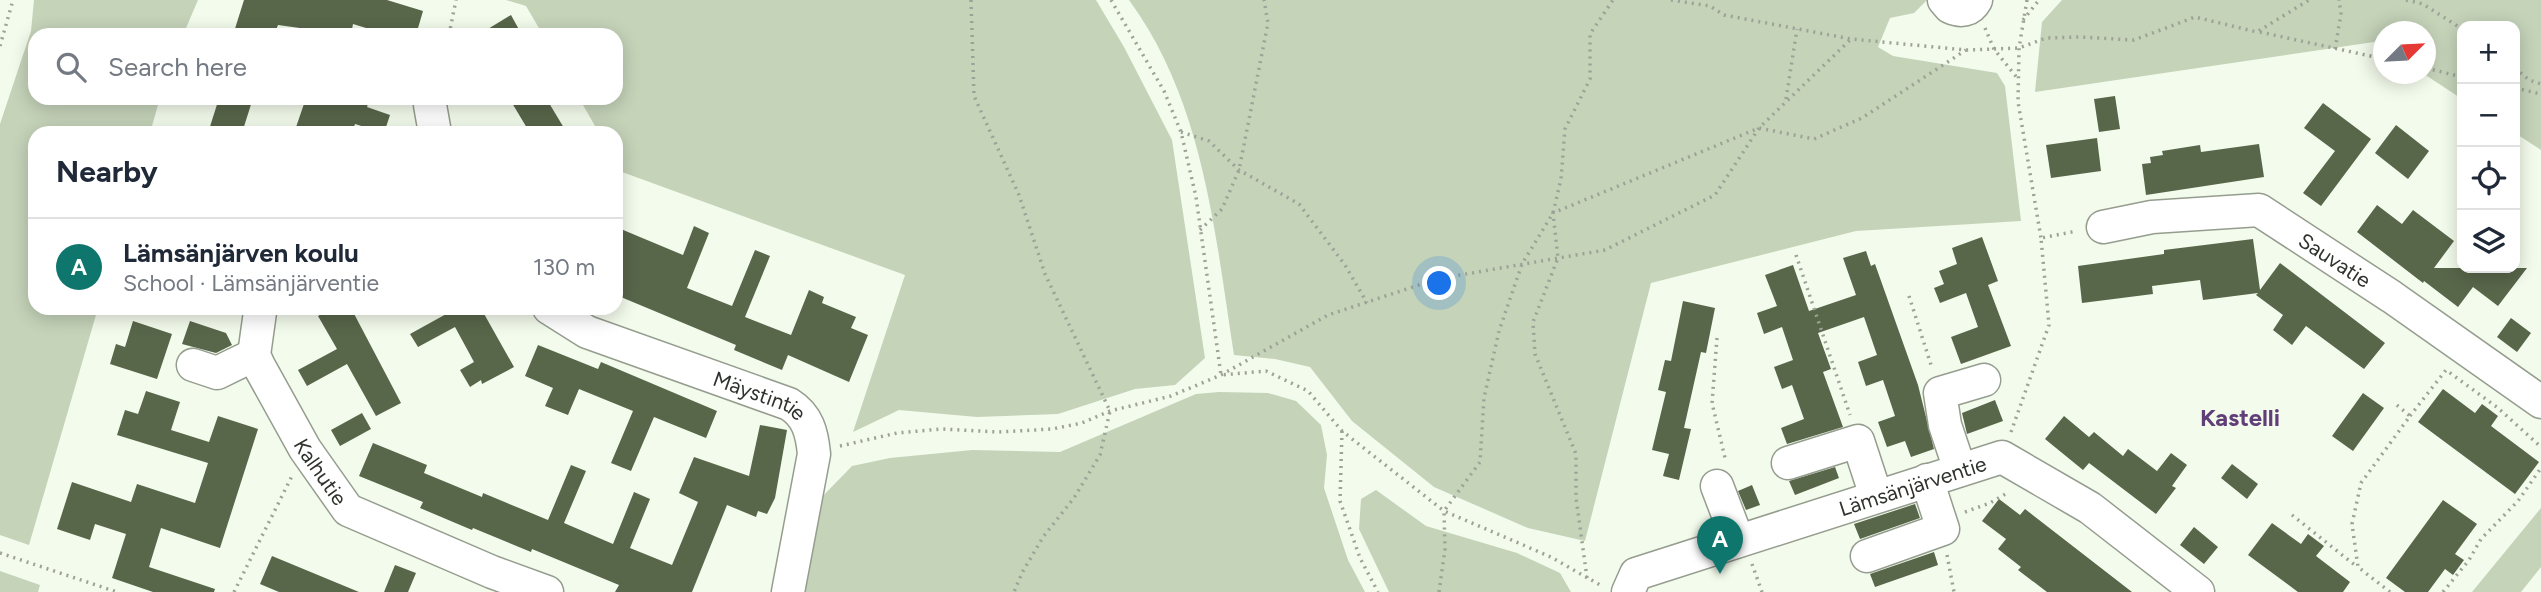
<!DOCTYPE html>
<meta charset="utf-8">
<style>
:root{--surface:#fff;--page:#f6f6f7;--text:#1f2937;--muted:#747a83;--line:#e0e1e3;--accent:#0f766e}
body{margin:0;font-family:Figtree,sans-serif;background:var(--page);color:var(--text)}
.controls{position:absolute;right:21px;top:21px;display:grid;overflow:hidden;border-radius:14px;box-shadow:0 4px 18px #0003}
.controls button{width:63px;height:63px;display:grid;place-items:center;padding:0;border:0;border-bottom:2px solid var(--line);background:var(--surface);color:var(--text);font:35px sans-serif}
.compass{position:absolute;left:2373px;top:21px;width:63px;height:63px;border-radius:50%;background:var(--surface);box-shadow:0 4px 18px #0003;rotate:66deg}
.you{position:absolute;left:1440px;top:284px;width:24px;height:24px;margin:-18px;border:5px solid #fff;border-radius:50%;background:#1a73e8;box-shadow:0 0 0 10px #1a73e833}
.badge{display:grid;place-items:center;width:46px;height:46px;border-radius:50%;background:var(--accent);color:#fff;font-size:23px;font-weight:700}
.pin{position:absolute;translate:-50% -58px;filter:drop-shadow(0 2px 4px #0008)}
.pin::after{content:'';position:absolute;top:37px;width:24px;height:21px;background:inherit;clip-path:polygon(0 0,100% 0,50% 100%)}
.list{margin:0;padding:0;list-style:none}
h2{display:flex;justify-content:space-between;align-items:center;height:91px;margin:0;padding:0 28px;font-size:30px}
h2 small{font-size:23px;font-weight:400;color:var(--muted)}
.list li{display:grid;grid-template-columns:46px 1fr auto;gap:21px;align-items:center;box-sizing:border-box;height:98px;padding:0 28px;border-top:2px solid var(--line)}
.list b{display:block;font-size:26px;white-space:nowrap}
.list p{margin:0;font-size:23px;white-space:nowrap;color:var(--muted)}
.list em{font-size:23px;font-style:normal;color:var(--muted)}
.icon{flex:none;width:38px;height:38px;fill:none;stroke:currentColor;stroke-width:2;stroke-linecap:round;stroke-linejoin:round}
.map{position:relative;flex:none;width:2541px;height:592px;overflow:hidden}
.search{position:absolute;background:var(--surface);box-shadow:0 4px 18px #0003;left:28px;top:28px;width:595px;height:77px;display:flex;align-items:center;gap:18px;box-sizing:border-box;padding:0 24px;border-radius:21px;color:var(--muted);font-size:26px}
.panel{position:absolute;background:var(--surface);box-shadow:0 4px 18px #0003;left:28px;top:126px;width:595px;height:189px;border-radius:21px}
.map>svg:first-child{display:block}
.green{fill:#c5d3b9}
.building{fill:#58664a}
.lines{fill:none;stroke-linecap:round;stroke-linejoin:round}
.minor-casing{stroke:#959d8e;stroke-width:35}
.path{stroke:#9da297;stroke-width:3.5;stroke-dasharray:2 5;stroke-linecap:butt}
.minor{stroke:#fff;stroke-width:32}
.labels{text-anchor:middle;dominant-baseline:central;stroke-width:7;stroke-linejoin:round;paint-order:stroke}
.street-label{font-size:21px;fill:#30332d;stroke:#f3fbec}
.quarter-label{font-size:24px;font-weight:bold;fill:#603e78;stroke:#f3fbec}
</style>
<div class="map">
<svg width="2541" height="592" viewBox="0 0 2541 592">
<rect width="100%" height="100%" fill="#f3fbec"/>
<g class="green">
<path d="M34,0H198L183,35H35V98H160L150,133H35V308H98L29,545L0,535V124L31,31Z"/>
<path d="M506,0H1096L1124,47L1172,140L1205,358L1175,385L1135,389L1058,414L977,417L899,410L853,432L905,275L622,172L616,163V133H599L579,98H616V35H543L526,6Z"/>
<path d="M1129,0H1927L1914,13L1890,18L1878,47L1893,56L1997,73L2005,86L2021,221L1856,231L1651,283L1585,541L1528,528L1434,487L1352,421L1310,367L1275,359L1234,355C1215,234 1204,102 1129,0Z"/>
<path d="M2062,0H2541V150L2515,133V26H2462V99L2424,74H2426V32H2384L2383,47L2374,42L2035,92L2042,22Z"/>
<path d="M1219,392L1268,393L1296,401L1321,425L1327,455L1324,488L1348,560L1365,592H803L817,502L852,466L890,458L972,450L1060,452L1196,394Z"/>
<path d="M1376,490L1426,526L1517,553L1560,573L1571,592H1389L1359,529L1361,499Z"/>
<path d="M2541,508V567L2521,592H2472Z"/>
<path d="M0,571L40,585L38,592H0Z"/>
</g>
<g class="building">
<path d="M244,0H387L423,11L416,35H389L353,24L351,35L278,25L274,35H233Z"/>
<path d="M511,15L522,35H478Z"/>
<path d="M2115,96L2120,129L2099,132L2094,99Z"/>
<path d="M219,98H253L242,133H208Z"/>
<path d="M306,98H370L367,107L390,115L384,133L355,124L352,133H294Z"/>
<path d="M509,98H546L567,133H530Z"/>
<path d="M2323,103L2371,139L2321,206L2303,193L2335,151L2304,128Z"/>
<path d="M2396,125L2429,151L2408,179L2375,153Z"/>
<path d="M2097,138L2101,171L2051,178L2046,145Z"/>
<path d="M2259,144L2264,177L2146,195L2142,164L2151,163L2150,157L2163,155L2162,151L2200,145L2201,152Z"/>
<path d="M2377,205L2402,224L2413,210L2454,241L2434,268H2527L2498,306L2473,287L2458,307L2424,281L2423,283L2357,232Z"/>
<path d="M694,226L709,233L687,288L732,306L755,250L770,256L745,317L791,335L809,290L824,297L822,303L856,317L851,328L868,335L849,382L788,355L782,370L734,350L736,345L616,295V227L683,255Z"/>
<path d="M1982,237L1998,281L1988,285L2011,346L1961,364L1951,337L1978,327L1966,293L1940,303L1934,288L1944,284L1939,271L1957,264L1952,248Z"/>
<path d="M2253,239L2260,290L2280,263L2385,343L2364,369L2306,326L2292,345L2273,330L2283,315L2256,295L2258,293L2203,300L2200,280L2152,286L2153,294L2082,303L2078,266L2164,254V250Z"/>
<path d="M1866,251L1871,266L1875,264L1918,385L1934,449L1911,457L1905,441L1887,447L1878,422L1895,416L1883,380L1866,386L1858,362L1877,355L1864,317L1818,333L1831,369L1823,372L1843,427L1787,444L1781,428L1804,419L1792,385L1782,389L1774,367L1793,360L1782,327L1764,334L1757,313L1777,306L1765,275L1793,265L1809,311L1856,295L1843,258Z"/>
<path d="M1683,301L1715,308L1706,353L1701,352L1684,428L1691,429L1679,480L1663,476L1669,454L1652,450L1666,392L1658,390L1665,360L1671,361Z"/>
<path d="M332,308H351L401,403L376,416L347,364L307,386L298,370L337,349L318,316Z"/>
<path d="M445,308H490L483,312L514,367L482,384L481,380L470,387L460,370L474,362L455,327L418,347L410,334L448,313Z"/>
<path d="M2511,318L2531,333L2517,352L2497,337Z"/>
<path d="M133,321L172,334L157,379L110,364L116,344L125,347Z"/>
<path d="M190,321L226,333L232,345L216,353L182,344Z"/>
<path d="M538,345L598,369L601,362L717,411L706,438L654,417L631,471L611,463L633,411L579,389L568,415L545,406L553,388L525,376Z"/>
<path d="M2443,389L2475,413L2482,404L2498,416L2491,426L2539,462L2515,494L2418,422Z"/>
<path d="M146,391L180,402L171,430L209,442L218,416L258,429L220,548L161,528L149,567L215,589L214,592H153L112,578L126,534L95,524L90,540L57,529L72,482L131,502L137,484L195,503L208,463L117,435L125,410L138,414Z"/>
<path d="M2363,393L2384,408L2353,451L2332,436Z"/>
<path d="M1995,400L2003,421L1967,434L1962,413Z"/>
<path d="M362,413L371,429L340,446L331,430Z"/>
<path d="M2064,416L2089,437L2094,432L2123,456L2128,449L2157,471L2171,453L2187,465L2172,486L2176,488L2156,514L2089,463L2083,470L2045,439Z"/>
<path d="M760,425L787,430L775,498L767,514L758,511L756,517L727,505L692,592H615L619,585L532,549L531,552L473,528L472,530L420,508L423,502L359,476L373,443L427,465L424,473L482,497L483,493L548,520L571,465L586,471L564,523L613,544L634,492L650,499L630,548L672,565L698,502L679,493L694,457L749,476Z"/>
<path d="M2232,464L2258,484L2247,499L2221,478Z"/>
<path d="M1835,467L1839,478L1795,495L1789,481Z"/>
<path d="M1752,485L1760,505L1746,510L1738,491Z"/>
<path d="M1999,499L2020,515L2025,509L2132,592H2047L2018,570L2021,567L1998,549L2006,539L1982,521Z"/>
<path d="M2443,500L2477,524L2455,554L2464,560L2453,575L2445,569L2428,592H2405L2386,578Z"/>
<path d="M1915,504L1920,518L1860,539L1854,524Z"/>
<path d="M2272,523L2301,544L2308,534L2324,546L2316,556L2350,582L2343,592H2298L2248,555Z"/>
<path d="M2194,527L2218,547L2204,564L2180,545Z"/>
<path d="M1934,552L1938,565L1875,587L1870,574Z"/>
<path d="M272,556L359,592H279L260,584Z"/>
<path d="M395,565L416,573L408,592H384Z"/>
</g>
<g class="lines">
<defs>
<g id="minor">
<path d="M1944,0L1950,7C1961,12 1970,11 1976,0"/>
<path d="M431,98L430,105L435,133"/>
<path id="s1" d="M2103,227L2152,217L2259,210L2392,297L2541,402"/>
<path id="s2" d="M549,308L587,332L789,404C808,416 812,433 814,454L788,592"/>
<path id="s3" d="M260,312L254,355L259,366L305,449L348,510L492,572L547,592"/>
<path d="M193,365L217,373L254,355"/>
<path d="M1788,463L1858,441L1876,496"/>
<path d="M1960,470L1945,425L1940,393L1984,380"/>
<path d="M1717,486L1738,541"/>
<path d="M1867,556L1943,529L1927,480"/>
<path id="s4" d="M1628,592L1636,574L2002,457L2090,508L2198,592"/>
</g>
</defs>
<use href="#minor" class="minor-casing"/>
<g class="path">
<path d="M971,0L974,96L1019,195L1045,274L1110,411L1100,455L1074,498L1043,537L1022,573L1014,592"/>
<path d="M1111,0L1164,91L1181,132L1196,197L1221,375L1266,371L1308,391L1342,431L1444,511L1551,557L1600,585"/>
<path d="M1671,0L1710,6L1724,15L1851,39L1966,50L2019,48L2046,38L2079,37L2134,40L2195,17L2257,32L2309,0"/>
<path d="M2027,0L2019,48L2018,102L2041,238"/>
<path d="M2406,0L2423,4L2462,29"/>
<path d="M2023,20L2039,0"/>
<path d="M1985,28L1994,49L2018,79"/>
<path d="M2260,32L2384,59"/>
<path d="M449,35L456,0"/>
<path d="M0,46L13,0"/>
<path d="M2335,49L2341,14L2339,0"/>
<path d="M2426,68L2462,77"/>
<path d="M2515,68L2529,80L2541,84"/>
<path d="M2515,88L2541,94"/>
<path d="M1786,99L1797,29"/>
<path d="M1181,132L1209,141L1239,170L1299,204L1345,265L1367,303"/>
<path d="M1200,230L1222,209L1239,170L1268,23L1264,0"/>
<path d="M1796,255L1850,415"/>
<path d="M1909,296L1932,368"/>
<path d="M1717,338L1712,403L1726,462"/>
<path d="M2410,416L2446,370L2498,408L2541,447"/>
<path d="M1342,431L1340,501L1360,558L1378,592"/>
<path d="M2011,432L2049,325L2041,238L2077,231"/>
<path d="M840,446L897,433L941,429L999,432L1052,429L1082,423L1110,411L1171,396L1221,375L1328,315L1437,279L1605,250L1715,195L1759,128L1851,39"/>
<path d="M1965,512L1990,503L2009,492"/>
<path d="M2292,515L2356,566"/>
<path d="M0,553L117,592"/>
<path d="M1947,555L1954,592"/>
<path d="M1752,564L1762,592"/>
<path d="M1587,578L1576,498V454L1535,354L1533,322L1558,258L1553,213L1759,128L1814,139L1862,118L1966,50"/>
<path d="M234,592L292,476"/>
<path d="M1439,592L1445,549L1444,511L1480,462L1484,398L1499,331L1522,264L1553,213L1561,179L1565,129L1590,79V34L1613,0"/>
<path d="M2390,592L2358,567L2352,524L2361,483L2410,416L2393,402"/>
<path d="M2443,592L2469,560L2481,539L2518,501L2541,468"/>
</g>
<use href="#minor" class="minor"/>
</g>
<g class="labels">
<g class="street-label">
<text stroke="none"><textPath href="#s1" startOffset="248">Sauvatie</textPath></text>
<text stroke="none"><textPath href="#s2" startOffset="229">Mäystintie</textPath></text>
<text stroke="none"><textPath href="#s3" startOffset="178">Kalhutie</textPath></text>
<text stroke="none"><textPath href="#s4" startOffset="310">Lämsänjärventie</textPath></text>
</g>
<g class="quarter-label">
<text x="2240" y="417">Kastelli</text>
</g>
</g>
</svg>
<div class="controls">
<button>+</button>
<button>−</button>
<button><svg class="icon" aria-label="locate" viewBox="0 0 24 24"><circle cx="12" cy="12" r="6"/><path d="M12 2v4M12 18v4M2 12h4M18 12h4"/></svg></button>
<button><svg class="icon" aria-label="layers" viewBox="0 0 24 24"><path d="M12 4l9 5-9 5-9-5zM3 14l9 5 9-5"/></svg></button>
</div>
<svg class="compass" viewBox="-18 -18 36 36"><path d="M0-13l5 13h-10z" fill="#e53935"/><path d="M0 13l5-13h-10z" fill="#747a83"/></svg>
<div class="you"></div>
<div class="pin badge" style="left:1720px;top:574px">A</div>
<div class="search"><svg class="icon" aria-label="search" viewBox="0 0 24 24"><circle cx="10" cy="10" r="6"/><path d="M15 15l6 6"/></svg>Search here</div>
<section class="panel">
<h2>Nearby<small></small></h2>
<ul class="list">
<li><span class="badge">A</span><div><b>Lämsänjärven koulu</b><p>School · Lämsänjärventie</p></div><em>130 m</em></li>
</ul>
</section>
</div>
